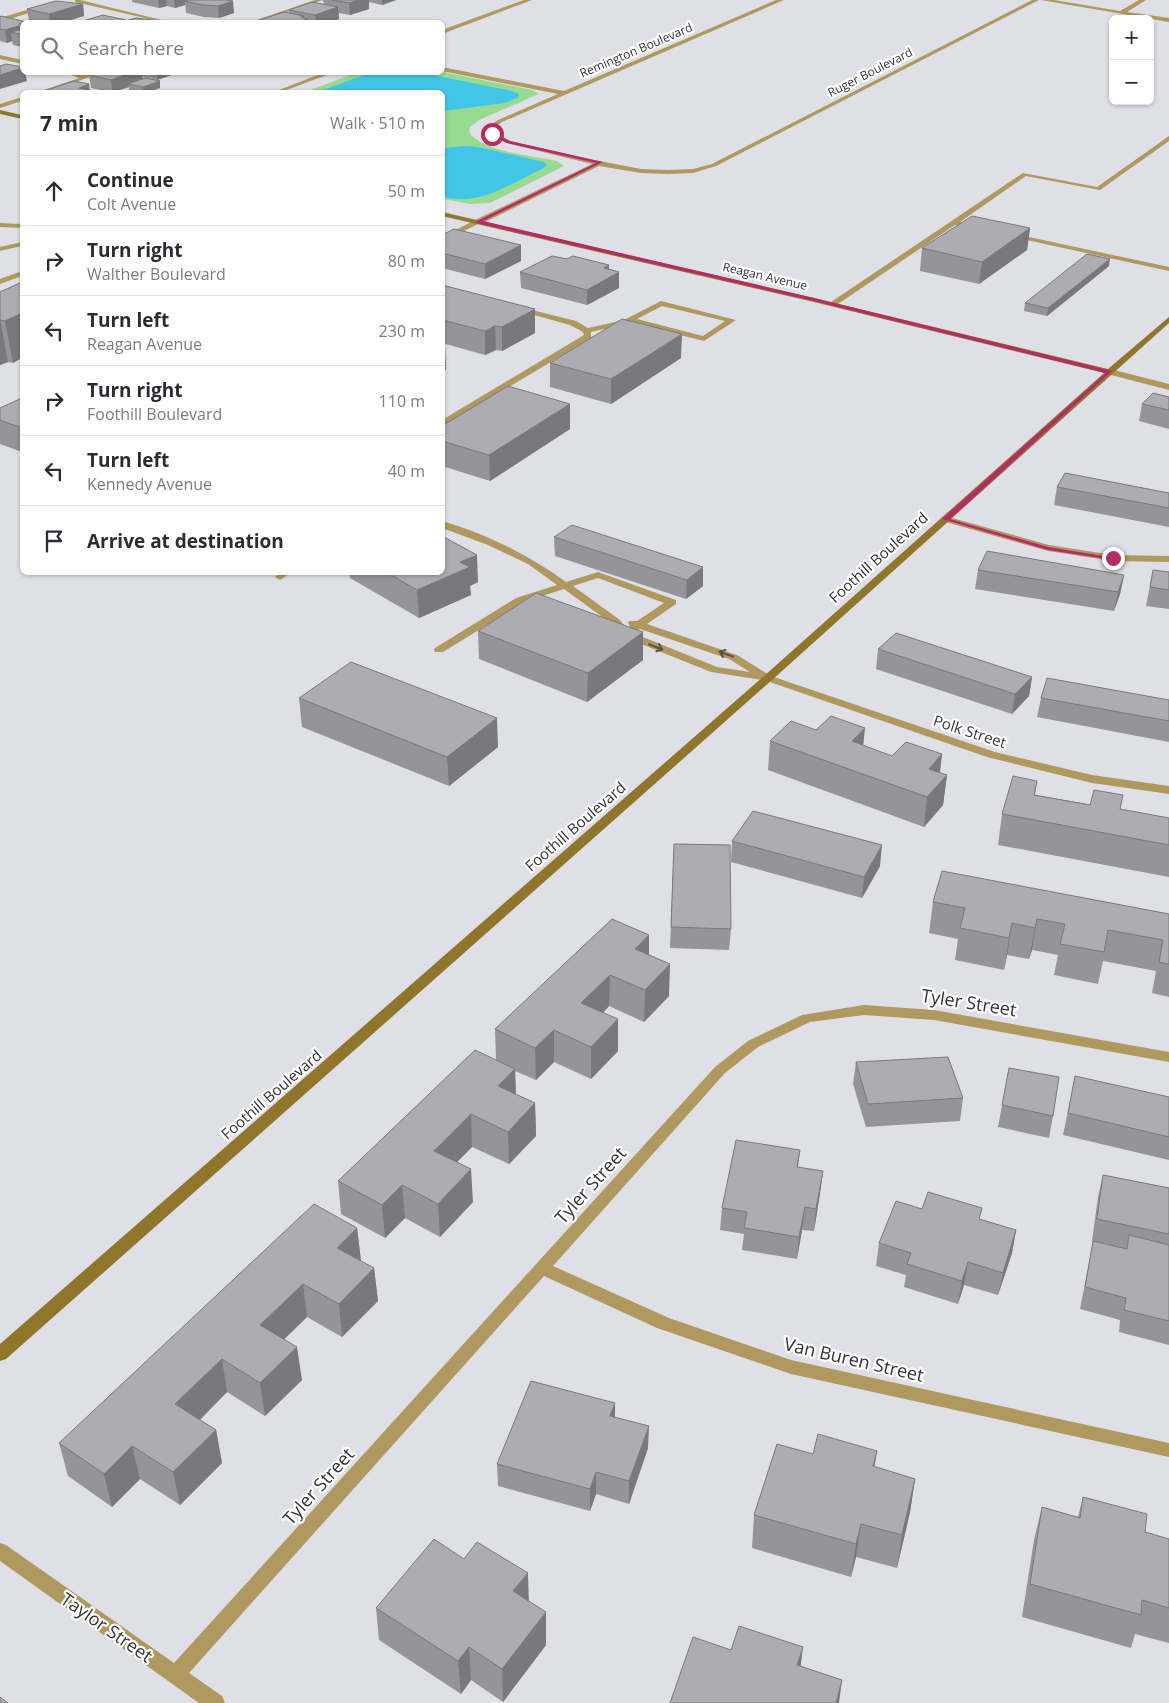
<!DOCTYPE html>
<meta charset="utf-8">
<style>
:root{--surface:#fff;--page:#f7f7f7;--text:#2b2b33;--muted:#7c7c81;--line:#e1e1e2}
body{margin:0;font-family:"Open Sans",sans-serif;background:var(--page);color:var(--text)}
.controls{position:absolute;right:15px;top:15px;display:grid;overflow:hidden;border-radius:8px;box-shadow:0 1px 4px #0004}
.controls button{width:45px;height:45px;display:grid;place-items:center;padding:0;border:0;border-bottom:1px solid var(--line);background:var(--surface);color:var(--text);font:25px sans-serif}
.stop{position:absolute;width:15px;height:15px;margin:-11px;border:4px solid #b52b67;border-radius:50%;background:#fff}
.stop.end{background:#b52b67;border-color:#fff;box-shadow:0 1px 5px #0008}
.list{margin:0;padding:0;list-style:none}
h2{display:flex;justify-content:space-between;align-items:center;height:65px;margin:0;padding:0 20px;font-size:21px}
h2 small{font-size:16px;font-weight:400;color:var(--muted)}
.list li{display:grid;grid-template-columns:32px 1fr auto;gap:15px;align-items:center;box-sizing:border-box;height:70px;padding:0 20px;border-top:1px solid var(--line)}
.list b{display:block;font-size:19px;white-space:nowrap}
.list p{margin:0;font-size:16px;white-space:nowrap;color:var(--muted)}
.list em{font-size:16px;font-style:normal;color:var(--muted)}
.icon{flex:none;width:28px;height:28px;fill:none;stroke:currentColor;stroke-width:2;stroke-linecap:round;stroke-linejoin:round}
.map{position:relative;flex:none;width:1169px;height:1703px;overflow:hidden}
.search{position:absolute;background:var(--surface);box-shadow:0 1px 4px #0004;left:20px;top:20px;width:425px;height:55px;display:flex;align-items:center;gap:12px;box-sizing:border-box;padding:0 18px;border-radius:8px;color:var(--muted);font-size:19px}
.panel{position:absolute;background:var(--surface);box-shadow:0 1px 4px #0004;left:20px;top:90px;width:425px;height:485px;border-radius:8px}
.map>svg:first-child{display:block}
.green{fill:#98da90}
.water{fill:#41c6e8}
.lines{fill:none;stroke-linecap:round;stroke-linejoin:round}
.lane{fill:#af995e;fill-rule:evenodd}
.street{fill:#af995e;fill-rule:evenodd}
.secondary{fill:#90762a;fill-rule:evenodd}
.wall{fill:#959499}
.shaded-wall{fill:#79787d}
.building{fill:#adacb2;stroke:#79787d}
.oneway{stroke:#585242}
.route{fill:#b52b67}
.labels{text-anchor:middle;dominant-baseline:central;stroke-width:4.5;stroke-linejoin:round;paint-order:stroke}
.far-street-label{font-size:12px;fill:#333336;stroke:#fff}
.street-label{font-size:15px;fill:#333336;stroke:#fff}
.near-street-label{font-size:18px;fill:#333336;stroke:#fff}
</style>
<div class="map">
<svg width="1169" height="1703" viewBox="0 0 1169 1703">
<rect width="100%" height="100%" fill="#dfe0e7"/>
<path class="green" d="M358,72H443L533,90L539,94L479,120L470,127L469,132C480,151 536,157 557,161L564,166L490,203L470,204L443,199L442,92H305Z"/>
<g class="water">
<path d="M417,72L512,91L519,94V97L505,103L443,111L442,92H317L370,73Z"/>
<path d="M466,146L478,147L544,162L547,165L542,169C507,185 482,206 443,197V148Z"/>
</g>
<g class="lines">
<g class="lane">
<path d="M1169,136V141L1100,190L1026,176L960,222L979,225V229L955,225L835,306L828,304L1023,173L1097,187Z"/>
<path d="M475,220L482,222L442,242V237Z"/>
<path d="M0,223L22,224V228L0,227Z"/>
<path d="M1010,233L1169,267V271L1013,237H1010Z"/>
<path d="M22,242V246L0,251V247Z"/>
<path d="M22,271V276L0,284V279Z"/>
<path d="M661,301L736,320L704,341L631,323L591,332V338L442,427V420L584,335L583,332L570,325L516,310V306L576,321L588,328L624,320ZM662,306L725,321L703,336L637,319Z"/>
<path d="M442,521C487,534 529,555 566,582L598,572L676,600V604L647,624L737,655L774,678L768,681L711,672L621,636L612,624L564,589L524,602L443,652H435L434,650L435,648L516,598L557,585L528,564L488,545L442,528ZM598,578L664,603L637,621H629L628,623L630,626L626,628L620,620L573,586ZM640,629L729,659L750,672L717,667L633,633Z"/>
<path d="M280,572H292L280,580L275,577Z"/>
</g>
<g class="street">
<path d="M75,0H80L170,22H162L75,2Z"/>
<path d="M315,0H323L257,22H250Z"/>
<path d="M524,0H532L442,34V30Z"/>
<path d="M776,0H784L502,122L495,127L496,133L510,141L584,158L641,169L668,170L693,169L712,164L1032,0H1039L716,166L693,173L668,174L641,173L599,166L481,224H475V220L592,164L506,143L490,134L489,126L498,120L558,94L442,71V67L564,91Z"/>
<path d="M1041,0H1054L1120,11L1139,0H1146L1127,12L1169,18V22Z"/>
<path d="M43,5L45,8L0,22V18Z"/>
<path d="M0,55L22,60V64L0,59Z"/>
<path d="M63,72C71,72 77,75 84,75C90,76 98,72 105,72L46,92H38L79,78Z"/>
<path d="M325,72H335L281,92H274Z"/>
<path d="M22,97V101L0,108V104Z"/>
<path d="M1110,369L1169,384V390L1107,374V370Z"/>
<path d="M945,516L1049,545L1113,555L1169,556V562L1113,561L1048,551L942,521L940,519Z"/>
<path d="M768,675L995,752L1092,775L1169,786V794L1092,783L987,757L764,680L762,678Z"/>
<path d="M864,1005L934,1010L1169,1052V1062L934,1020L864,1015L810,1022L758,1047L725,1073L553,1266L669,1318L791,1360L1169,1443V1457L791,1374L657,1328L544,1276L189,1673L222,1696L225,1703H199L0,1561V1543L6,1545L174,1663L715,1067L748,1041L802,1015Z"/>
</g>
<g class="secondary">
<path d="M0,110L22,115V119L0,114Z"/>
<path d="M442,212L814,298L1108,369L1169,317V323L772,680L6,1359L0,1361V1344L764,676L1104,373L814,302L442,216Z"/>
</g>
</g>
<g class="wall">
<path d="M132,0H188L185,1V5L175,8L167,6L159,8L132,2Z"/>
<path d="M226,0L234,13L219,18L204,17L186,13L185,1Z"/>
<path d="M323,0H396L382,5L369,2V9L350,15L339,13V19L330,22H257V21L289,13V10L324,4Z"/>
<path d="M83,4L84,16L63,22H29L27,9Z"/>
<path d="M0,17L27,22H22V47L13,45L12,41L7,43L0,41Z"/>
<path d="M99,72H180L157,80L143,77V79L160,88L148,92H139L129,90V87L114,92H110L91,88L89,75Z"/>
<path d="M1030,228L1027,250L979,284L920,271L922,248Z"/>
<path d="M442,235L521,261L485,279L442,268Z"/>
<path d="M567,259L609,265V269L619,272V288L587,305L521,288L520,272Z"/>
<path d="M1109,266L1047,316L1024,311L1025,303Z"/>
<path d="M22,282L13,363L8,362L0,365V292Z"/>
<path d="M442,285L535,309V333L502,351L496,350L485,355L442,343Z"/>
<path d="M681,358L611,404L550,387V363Z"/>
<path d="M1169,397V429L1139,421L1142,404Z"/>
<path d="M22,398V452L0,444V408Z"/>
<path d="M570,404V429L490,481L442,466V426Z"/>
<path d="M1057,487L1169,493V527L1054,505Z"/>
<path d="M554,537L703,567V586L686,599L555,556Z"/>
<path d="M978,570L1124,575L1120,594L1114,611L975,589Z"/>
<path d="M1153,570L1169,572V609L1146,606Z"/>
<path d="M349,572H442L478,582L470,586L471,595L419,618L350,578Z"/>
<path d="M478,631L643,632V660L587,702L479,659Z"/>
<path d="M878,649L1032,677L1029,696L1012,714L876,669Z"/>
<path d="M299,698L498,747L449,786L302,727Z"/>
<path d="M1041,698L1169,700V742L1037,717Z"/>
<path d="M770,741L892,756L942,754L940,773L947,775L943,805L924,827L768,770Z"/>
<path d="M1037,781L1035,795L1169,818V817V877L998,845L1002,814Z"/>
<path d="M732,841L880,866L862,898L731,862Z"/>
<path d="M674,844L731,929L729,950L670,948Z"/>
<path d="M933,902L1169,914V997L1152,993L1156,971L1103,961L1098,984L1054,975L1058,955L1032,950L1029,959L1007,955L1004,970L955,960L958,939L929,933Z"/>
<path d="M649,955L669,996L644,1022L609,1006L603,1013L618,1051L591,1079L554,1062L536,1080L515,1071L516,1094L535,1103L536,1136L509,1164L472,1147L457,1162L473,1202L440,1237L405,1218L385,1238L341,1214L338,1181L496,1060L495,1029Z"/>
<path d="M856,1062L963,1098L960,1121L866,1127L853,1084Z"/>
<path d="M1009,1068L1053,1116L1049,1138L998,1127Z"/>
<path d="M1075,1076L1169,1097V1160L1063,1135Z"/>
<path d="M800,1150L798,1167L823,1171L820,1193L814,1231L802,1230L797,1259L742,1250L744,1234L720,1230L722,1208Z"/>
<path d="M1103,1175L1169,1188V1345L1119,1332L1120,1320L1080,1309L1093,1242L1092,1241L1098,1197Z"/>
<path d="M922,1209L980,1219L1016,1230L1012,1253L998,1295L964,1285L958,1304L904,1287L906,1275L876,1266L879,1243Z"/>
<path d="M357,1228L361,1261L374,1268L378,1301L342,1337L307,1317L284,1339L302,1380L265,1416L227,1392L200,1420L216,1430L222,1463L180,1505L140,1479L112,1507L68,1476L59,1443Z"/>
<path d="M615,1403V1417L648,1448L629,1504L596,1494L590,1511L498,1486L497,1464Z"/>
<path d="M813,1454L875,1467L915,1479L910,1512L897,1568L856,1557L851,1577L752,1548L754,1515Z"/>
<path d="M1083,1497L1145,1532L1169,1539V1643L1135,1634L1131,1648L1022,1617L1034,1540L1042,1507L1078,1517Z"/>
<path d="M464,1559L528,1573V1601L546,1645L503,1702L471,1680L461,1694L379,1640L376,1608Z"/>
</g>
<g class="shaded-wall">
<path d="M158,0H166L167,6L159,8Z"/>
<path d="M174,0H188L185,1V5L175,8Z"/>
<path d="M359,0H369V9L350,15L349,3Z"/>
<path d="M382,0H396L382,5Z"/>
<path d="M233,1L234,13L219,18L218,6Z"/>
<path d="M83,4L84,16L63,22H50L49,14Z"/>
<path d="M338,7L339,19L330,22H316L315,15Z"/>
<path d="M304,16L305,20L308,19V22H297L301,17Z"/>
<path d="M22,23V35L11,32L12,41L7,43L5,30Z"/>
<path d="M22,68V72H25L27,81L0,89V75Z"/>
<path d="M132,72H142L143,82L128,84L129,87L112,92L111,80Z"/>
<path d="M156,72H180L157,80Z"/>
<path d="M160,81V88L148,92H144L143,87Z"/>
<path d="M89,84L90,92L93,91L94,92H79V88Z"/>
<path d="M1030,228L1027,250L979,284L982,262Z"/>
<path d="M521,245V261L485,279V264Z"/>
<path d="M1110,259L1109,266L1047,316L1048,308Z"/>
<path d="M609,265V278L619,272V288L587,305V290L604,268Z"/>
<path d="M535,309V333L502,351V327Z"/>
<path d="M22,313V358L13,363L5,321Z"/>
<path d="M0,319L8,362L0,365Z"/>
<path d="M495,326L496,350L485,355V331Z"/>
<path d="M682,334L681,358L611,404V379Z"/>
<path d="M445,344L446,369L442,371V346Z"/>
<path d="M570,404V429L490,481L489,455Z"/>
<path d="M477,555L478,582L470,586L471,595L419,618L417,590L460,562Z"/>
<path d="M703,567V586L686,599L687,580Z"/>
<path d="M1124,575L1120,594L1114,611L1118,592Z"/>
<path d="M643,632V660L587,702L588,673Z"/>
<path d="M1032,677L1029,696L1012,714L1015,694Z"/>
<path d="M497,718L498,747L449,786L447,757Z"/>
<path d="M865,728L862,758L852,741Z"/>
<path d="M942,754L938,784L929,769Z"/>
<path d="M947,775L943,805L924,827L927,797Z"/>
<path d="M882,845L880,866L862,898L864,877Z"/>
<path d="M1037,919L1032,950L1029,959L1035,928Z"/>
<path d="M1012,923L1007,955L1004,970L1009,938Z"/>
<path d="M649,935V966L635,949Z"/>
<path d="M670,964L669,996L644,1022L645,990Z"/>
<path d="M610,975L609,1006L582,1035L581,1003Z"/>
<path d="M618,1019V1051L591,1079V1047Z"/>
<path d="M554,1030V1062L536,1080L535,1048Z"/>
<path d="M515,1069L516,1101L498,1086Z"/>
<path d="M535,1103L536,1136L509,1164L508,1132Z"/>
<path d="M471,1114L472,1147L436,1183L434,1151Z"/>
<path d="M471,1169L473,1202L440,1237L438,1204Z"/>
<path d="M823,1171L820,1193L814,1231L816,1209Z"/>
<path d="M402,1185L405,1218L385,1238L382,1205Z"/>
<path d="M805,1207L802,1230L797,1259L799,1237Z"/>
<path d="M357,1228L361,1261L337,1248Z"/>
<path d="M1016,1230L1012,1253L998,1295L1003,1273Z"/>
<path d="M968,1262L964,1285L958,1304L962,1281Z"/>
<path d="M374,1268L378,1301L342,1337L339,1304Z"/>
<path d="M303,1284L307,1317L265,1358L260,1325Z"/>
<path d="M297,1347L302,1380L265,1416L260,1383Z"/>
<path d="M222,1359L227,1392L182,1437L175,1404Z"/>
<path d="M615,1403V1425L610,1416Z"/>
<path d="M649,1426L648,1448L629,1504V1481Z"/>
<path d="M216,1430L222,1463L180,1505L173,1472Z"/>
<path d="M132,1446L140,1479L112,1507L104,1474Z"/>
<path d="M877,1451L872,1484L873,1466Z"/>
<path d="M596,1472V1494L590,1511V1489Z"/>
<path d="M915,1479L910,1512L897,1568L902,1535Z"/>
<path d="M861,1524L856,1557L851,1577L856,1544Z"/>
<path d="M528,1573L529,1606L513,1591Z"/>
<path d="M546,1612V1645L503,1702L502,1669Z"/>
<path d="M469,1647L471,1680L461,1694L458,1661Z"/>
<path d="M803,1647L799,1680L797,1665Z"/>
<path d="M842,1680L839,1703H836Z"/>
</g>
<g class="building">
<path d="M189,0H226L233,1L218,6L203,5L185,1Z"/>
<path d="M332,0H359L349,3Z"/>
<path d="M56,1L83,4L49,14L27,9Z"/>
<path d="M312,2L338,7L315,15L289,10Z"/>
<path d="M284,12L304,16L301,17L308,19L297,22H263L257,21Z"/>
<path d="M103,15L126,20L117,22H88L83,21Z"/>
<path d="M1,16L27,22H22V23L19,24L22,25L5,30L0,29V17Z"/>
<path d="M136,18L167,22H121Z"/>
<path d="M22,29V35L11,32Z"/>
<path d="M6,64L22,67V68L0,75V66Z"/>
<path d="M99,72H132L111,80L89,75Z"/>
<path d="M145,78L160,81L143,87L128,84Z"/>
<path d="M74,81L89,84L79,88L93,91L89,92H50L44,91Z"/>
<path d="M972,216L1030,228L982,262L922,248Z"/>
<path d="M454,229L521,245L485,264L442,253V239L445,238L442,237V235Z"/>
<path d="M1087,254L1110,259L1048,308L1025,303Z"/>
<path d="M552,256L567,259L573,256L609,265L604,268L619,272L587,290L520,272Z"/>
<path d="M22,282V313L5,321L0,320V292Z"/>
<path d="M442,285L535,309L502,327L495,326L485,331L442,320Z"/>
<path d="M622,319L682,334L611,379L550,363Z"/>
<path d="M508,386L570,404L489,455L442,441V426Z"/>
<path d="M1153,393L1169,397V410L1142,404Z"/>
<path d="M22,398V428L0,420V408Z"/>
<path d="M1065,473L1169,493V508L1057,487Z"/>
<path d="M572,525L703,567L687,580L554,537Z"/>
<path d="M442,536L477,555L460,562L470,567L417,590L386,572H442Z"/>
<path d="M987,551L1124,575L1118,592L978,570Z"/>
<path d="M1153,570L1169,572V590L1150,587Z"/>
<path d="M536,593L643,632L588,673L478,631Z"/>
<path d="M896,633L1032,677L1015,694L878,649Z"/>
<path d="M351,662L497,718L447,757L299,698Z"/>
<path d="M1047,678L1169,700V721L1041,698Z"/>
<path d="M831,716L865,728L852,741L892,756L906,742L942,754L929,769L947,775L927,797L770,741L791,721L816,730Z"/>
<path d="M1013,776L1037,781L1034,795L1090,805L1094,790L1123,795L1120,809L1169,818V845L1002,814Z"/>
<path d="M753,811L882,845L864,877L732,841Z"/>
<path d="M674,844L730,845L731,929L671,927Z"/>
<path d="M942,871L1169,914V964L1159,962L1163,940L1108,930L1104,952L1060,944L1065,924L1037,919L1035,928L1012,923L1009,938L960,928L965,908L933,902Z"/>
<path d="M612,919L649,935L635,949L670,964L645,990L610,975L581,1003L618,1019L591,1047L554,1030L535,1048L495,1029Z"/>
<path d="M475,1050L515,1069L498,1086L535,1103L508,1132L471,1114L434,1151L471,1169L438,1204L402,1185L382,1205L338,1181Z"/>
<path d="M948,1057L963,1098L868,1104L856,1062Z"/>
<path d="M1009,1068L1059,1077L1053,1116L1002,1105Z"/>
<path d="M1075,1076L1169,1097V1137L1068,1113Z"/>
<path d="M736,1140L800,1150L797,1167L823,1171L816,1209L805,1207L799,1237L744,1228L747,1212L722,1208Z"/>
<path d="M1103,1175L1169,1188V1234L1097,1219Z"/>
<path d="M928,1192L982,1208L979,1219L1016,1230L1003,1273L968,1262L962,1281L907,1264L911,1253L879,1243L896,1201L922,1209Z"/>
<path d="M314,1204L357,1228L337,1248L374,1268L339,1304L303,1284L260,1325L297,1347L260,1383L222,1359L175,1404L216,1430L173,1472L132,1446L104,1474L59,1443Z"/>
<path d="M1129,1235L1169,1245V1321L1124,1310L1126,1298L1085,1287L1093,1241L1127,1249Z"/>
<path d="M531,1381L615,1403L610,1416L649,1426L629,1481L596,1472L590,1489L497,1464Z"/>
<path d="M818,1434L877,1451L873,1466L915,1479L902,1535L861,1524L856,1544L754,1515L777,1444L813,1454Z"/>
<path d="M1083,1497L1147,1514L1145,1532L1169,1539V1608L1142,1600L1141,1615L1030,1584L1042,1507L1080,1518Z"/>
<path d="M434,1539L464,1559L477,1542L528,1573L513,1591L546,1612L502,1669L469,1647L458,1661L376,1608Z"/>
<path d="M739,1626L803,1647L797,1665L842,1680L836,1703H670L693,1637L731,1650Z"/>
<path d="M0,1697L8,1703H0Z"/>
</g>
<defs><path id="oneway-shaft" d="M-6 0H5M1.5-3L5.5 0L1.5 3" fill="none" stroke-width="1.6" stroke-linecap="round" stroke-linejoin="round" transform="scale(1.25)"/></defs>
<g class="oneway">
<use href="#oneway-shaft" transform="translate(656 647) rotate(21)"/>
<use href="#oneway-shaft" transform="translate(726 654) rotate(-160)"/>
</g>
<path class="route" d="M492,132L510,141L603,162L483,221L814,298L1112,371L950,519L1048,547L1116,558L1113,560L1048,550L942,519L1106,373L814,301L477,223V221L596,163L507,143L491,135Z"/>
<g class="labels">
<g class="far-street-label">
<text transform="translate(636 50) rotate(-23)">Remington Boulevard</text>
<text transform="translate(870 72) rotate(-27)">Ruger Boulevard</text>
<text transform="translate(765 276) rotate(13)">Reagan Avenue</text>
</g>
<g class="street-label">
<text transform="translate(878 557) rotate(-42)">Foothill Boulevard</text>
<text transform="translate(970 731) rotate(18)">Polk Street</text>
<text transform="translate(575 826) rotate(-41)">Foothill Boulevard</text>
<text transform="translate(271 1094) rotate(-41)">Foothill Boulevard</text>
</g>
<g class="near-street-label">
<text transform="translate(969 1002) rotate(9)">Tyler Street</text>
<text transform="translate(590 1185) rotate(-48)">Tyler Street</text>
<text transform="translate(854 1359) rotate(13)">Van Buren Street</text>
<text transform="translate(318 1486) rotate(-48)">Tyler Street</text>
<text transform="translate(107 1627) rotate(35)">Taylor Street</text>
</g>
</g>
</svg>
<div class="controls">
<button>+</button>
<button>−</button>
</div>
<div class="stop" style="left:492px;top:134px"></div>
<div class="stop end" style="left:1113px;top:558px"></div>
<div class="search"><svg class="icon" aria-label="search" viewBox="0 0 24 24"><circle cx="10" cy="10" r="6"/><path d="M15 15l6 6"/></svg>Search here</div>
<section class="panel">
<h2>7 min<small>Walk · 510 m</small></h2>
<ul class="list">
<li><svg class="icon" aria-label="ahead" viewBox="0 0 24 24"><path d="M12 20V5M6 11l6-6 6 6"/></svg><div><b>Continue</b><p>Colt Avenue</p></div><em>50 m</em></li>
<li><svg class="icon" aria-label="right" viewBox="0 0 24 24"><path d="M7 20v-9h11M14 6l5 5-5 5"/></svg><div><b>Turn right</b><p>Walther Boulevard</p></div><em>80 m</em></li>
<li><svg class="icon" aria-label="left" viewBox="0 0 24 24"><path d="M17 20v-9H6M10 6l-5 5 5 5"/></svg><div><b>Turn left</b><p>Reagan Avenue</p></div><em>230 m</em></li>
<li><svg class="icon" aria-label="right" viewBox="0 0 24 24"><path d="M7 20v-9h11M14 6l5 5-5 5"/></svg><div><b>Turn right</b><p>Foothill Boulevard</p></div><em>110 m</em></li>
<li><svg class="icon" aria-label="left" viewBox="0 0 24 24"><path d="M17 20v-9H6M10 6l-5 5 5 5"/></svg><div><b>Turn left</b><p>Kennedy Avenue</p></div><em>40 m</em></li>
<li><svg class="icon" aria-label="arrive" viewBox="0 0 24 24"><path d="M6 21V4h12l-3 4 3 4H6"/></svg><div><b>Arrive at destination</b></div></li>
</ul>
</section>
</div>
